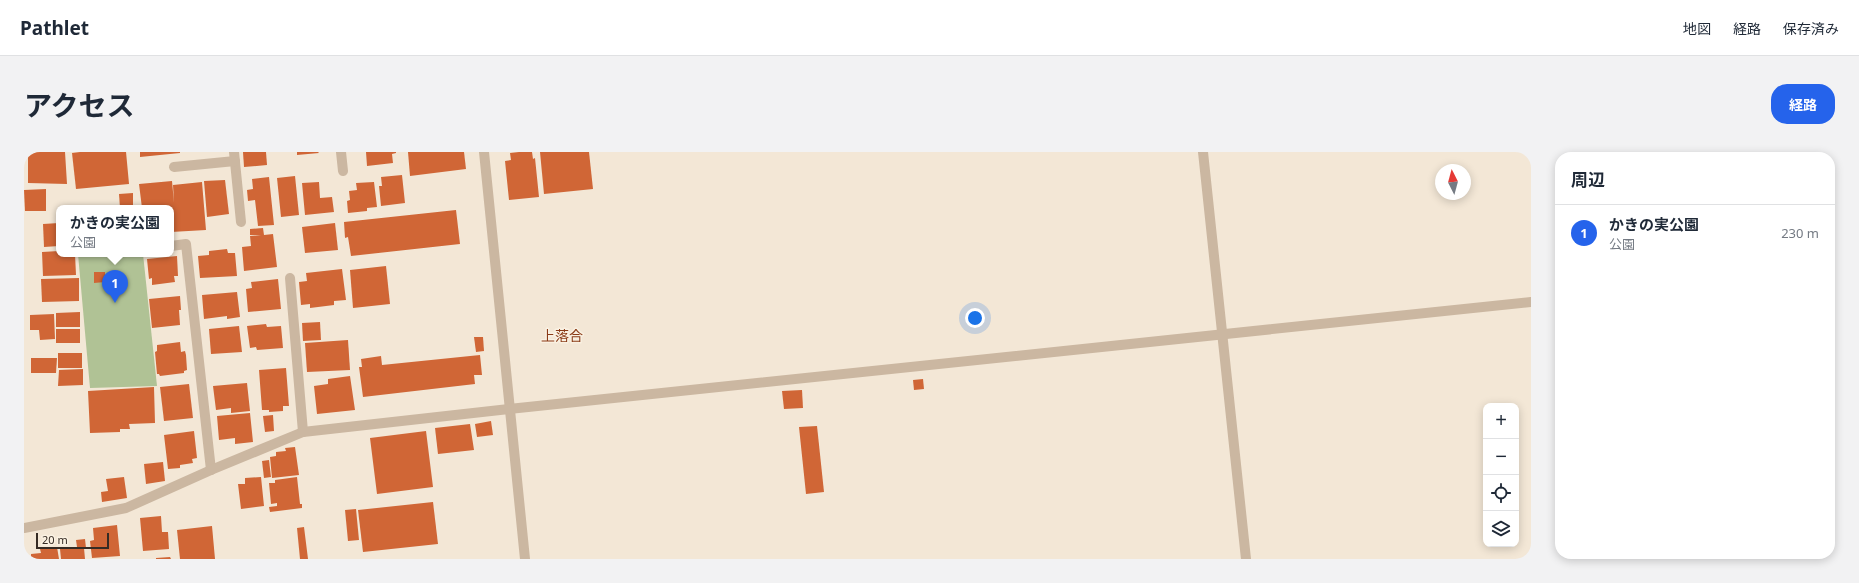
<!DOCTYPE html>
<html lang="ja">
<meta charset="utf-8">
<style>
:root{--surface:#fff;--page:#f2f2f3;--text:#1f2937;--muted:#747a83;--line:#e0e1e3;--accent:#2563eb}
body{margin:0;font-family:"Noto Sans","Noto Sans JP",sans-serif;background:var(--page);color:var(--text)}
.controls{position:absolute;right:12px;bottom:12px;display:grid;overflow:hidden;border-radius:8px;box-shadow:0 2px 10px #0003}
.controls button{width:36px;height:36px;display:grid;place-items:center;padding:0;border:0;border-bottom:1px solid var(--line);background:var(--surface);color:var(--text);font:20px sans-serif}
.compass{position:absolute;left:1411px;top:12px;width:36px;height:36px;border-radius:50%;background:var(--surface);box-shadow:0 2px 10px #0003;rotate:354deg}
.scale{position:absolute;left:12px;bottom:10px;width:73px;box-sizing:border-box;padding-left:4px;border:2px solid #352b24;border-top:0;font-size:11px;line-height:14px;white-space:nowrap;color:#352b24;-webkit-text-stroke:3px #faf1e2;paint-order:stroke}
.you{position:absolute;left:951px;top:166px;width:14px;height:14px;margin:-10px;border:3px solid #fff;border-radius:50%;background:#1a73e8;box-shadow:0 0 0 6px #1a73e833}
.badge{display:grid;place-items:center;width:26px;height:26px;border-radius:50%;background:var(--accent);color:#fff;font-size:13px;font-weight:700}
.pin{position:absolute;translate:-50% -33px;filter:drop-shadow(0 1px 2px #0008)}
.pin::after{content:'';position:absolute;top:21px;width:14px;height:12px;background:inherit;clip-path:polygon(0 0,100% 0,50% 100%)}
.popup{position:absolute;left:32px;top:53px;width:118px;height:52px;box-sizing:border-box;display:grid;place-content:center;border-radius:8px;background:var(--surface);filter:drop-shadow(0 1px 3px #0005);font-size:13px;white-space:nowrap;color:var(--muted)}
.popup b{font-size:15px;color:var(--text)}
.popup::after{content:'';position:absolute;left:50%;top:100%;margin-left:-8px;border:8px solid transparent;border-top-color:var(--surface)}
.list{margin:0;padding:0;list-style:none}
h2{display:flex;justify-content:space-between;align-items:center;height:52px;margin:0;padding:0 16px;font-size:17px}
h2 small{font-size:13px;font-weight:400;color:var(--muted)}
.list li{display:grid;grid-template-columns:26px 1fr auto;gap:12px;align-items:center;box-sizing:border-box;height:56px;padding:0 16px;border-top:1px solid var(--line)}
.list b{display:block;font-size:15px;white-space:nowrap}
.list p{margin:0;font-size:13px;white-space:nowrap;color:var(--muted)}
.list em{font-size:13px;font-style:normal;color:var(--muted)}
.icon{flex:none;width:22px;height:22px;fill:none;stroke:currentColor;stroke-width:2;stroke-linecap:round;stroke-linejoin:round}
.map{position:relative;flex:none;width:1507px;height:407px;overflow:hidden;border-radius:16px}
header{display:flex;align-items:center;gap:24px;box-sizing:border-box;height:56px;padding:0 20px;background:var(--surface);border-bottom:1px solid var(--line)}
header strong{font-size:19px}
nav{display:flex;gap:22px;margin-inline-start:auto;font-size:14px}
.intro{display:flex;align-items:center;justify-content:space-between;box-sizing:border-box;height:96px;padding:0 24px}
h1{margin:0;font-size:28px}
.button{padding:10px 18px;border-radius:16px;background:var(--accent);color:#fff;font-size:14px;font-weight:700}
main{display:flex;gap:24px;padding:0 24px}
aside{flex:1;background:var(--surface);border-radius:16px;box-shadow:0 2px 10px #0003}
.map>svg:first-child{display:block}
.green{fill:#b0c295}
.building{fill:#d06636}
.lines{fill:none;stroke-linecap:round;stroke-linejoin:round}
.minor{stroke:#cbb7a1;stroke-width:10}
.labels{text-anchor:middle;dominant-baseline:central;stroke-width:3;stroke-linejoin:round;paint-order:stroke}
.neighbourhood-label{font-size:14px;fill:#8a3b17;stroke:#faf1e2}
</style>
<header>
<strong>Pathlet</strong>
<nav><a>地図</a><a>経路</a><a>保存済み</a></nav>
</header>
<div class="intro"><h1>アクセス</h1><a class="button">経路</a></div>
<main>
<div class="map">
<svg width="1507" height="407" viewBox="0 0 1507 407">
<rect width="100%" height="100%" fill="#f3e7d6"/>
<path class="green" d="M54,102H119L133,234L66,236Z"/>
<g class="building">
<path d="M4,0H41L43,32L4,31Z"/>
<path d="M56,0H102L105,32L52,37L48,1Z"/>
<path d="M116,0H156V1L116,5Z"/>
<path d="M219,0H242L243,13L220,15Z"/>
<path d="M273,0H294L295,1L273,3Z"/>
<path d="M342,0H372V1L368,2L369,11L343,14Z"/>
<path d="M384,0H440L442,17L386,24Z"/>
<path d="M495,0H508L509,7L511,6L515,45L485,48L481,9L487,8L486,1Z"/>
<path d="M516,0H565L569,37L520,42Z"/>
<path d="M378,23L381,51L357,54L355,34H358L357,25Z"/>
<path d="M271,24L275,63L257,65L253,26Z"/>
<path d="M245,25L250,73L234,74L231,48L224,49L223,38L229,37L228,27Z"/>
<path d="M201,28L205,62L183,65L180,29Z"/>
<path d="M148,29L150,51L149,33L178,30L182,78L147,80V56H118L115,32Z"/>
<path d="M295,30L296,46L308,45L310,60L281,63L278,31Z"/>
<path d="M350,30L353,55L343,56V59L324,61L323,49L326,48L325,39L333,38L332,31Z"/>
<path d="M22,37V59H1L0,38Z"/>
<path d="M109,41V56H96L95,42Z"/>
<path d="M432,58L436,92L327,104L324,85L321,86L320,70Z"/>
<path d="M35,71V94L20,95L19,72Z"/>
<path d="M311,71L314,98L281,101L278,75Z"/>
<path d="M239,76L240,83L249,82L253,115L220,119L218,95L227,94L226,84L237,83H226V77Z"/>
<path d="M203,97L204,101H211L213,124L176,126L174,104L185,103V99Z"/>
<path d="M35,99V102H51L52,123L19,124L18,100Z"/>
<path d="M153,104L154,124H150L151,130L128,133V126L125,127L123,107Z"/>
<path d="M362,114L366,152L329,156L326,118Z"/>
<path d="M318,117L322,148L310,149V153L286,156V152L277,153L275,130L283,129L282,121Z"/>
<path d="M70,120H81V130L70,131Z"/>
<path d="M55,126V149L18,150L17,127Z"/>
<path d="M254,127L257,157L224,160L222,137L228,136L227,130Z"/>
<path d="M213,140L216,165L203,167V164L180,167L178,143Z"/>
<path d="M156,144L157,158H155L156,173L128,176L125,147Z"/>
<path d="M56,160V175H32V161Z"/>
<path d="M30,162L31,187L16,188L15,178H6V163Z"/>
<path d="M296,170L297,188L279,189L278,171Z"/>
<path d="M242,172L243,175L257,174L259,196L233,198L232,195L226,196L223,174Z"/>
<path d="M215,174L218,200L187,202L185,177Z"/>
<rect x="32" y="177" width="24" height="14"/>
<path d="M450,185H459L460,199L452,200Z"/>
<path d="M324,188L326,218L283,220L281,191Z"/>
<path d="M156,190L157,200L161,199L162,203L163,218L160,219V221L136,224L135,222H133L131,200L133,199V193Z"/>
<rect x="34" y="201" width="24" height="15"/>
<path d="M456,203L458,223H450L451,232L339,245L335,215H338L337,207L357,204L358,213Z"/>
<path d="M7,206H33L32,221H7Z"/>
<path d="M262,216L265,254H259V259L245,260V258H238L235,218Z"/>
<path d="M59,217V233L34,234L35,218Z"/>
<path d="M326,224L331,258L293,262L290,234L304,232V227Z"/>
<path d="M899,227L900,237L890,238L889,228Z"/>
<path d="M223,231L226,259L207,261V256L192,258L189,234Z"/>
<path d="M165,232L169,266L140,269L136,235Z"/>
<path d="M130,235L131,271L105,272L106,277H96V280L66,281L64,239Z"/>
<path d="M778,238L779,256L760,257L758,239Z"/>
<path d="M226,261L229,290L211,292V286L195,288L193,264Z"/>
<path d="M249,263L250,279L241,280L239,264Z"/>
<path d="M467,269L469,283L453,285L451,272Z"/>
<path d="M446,272L450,298L414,302L411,276Z"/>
<path d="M793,274L800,340L782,342L775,275Z"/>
<path d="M170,279L173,306L168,307L169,311L156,313V316L144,317L140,283Z"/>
<path d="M402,279L409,335L353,342L346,286Z"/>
<path d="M271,295L275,323L248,326L246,305L252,304V300L262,299L261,296Z"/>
<path d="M245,308L247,325L240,326L238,309Z"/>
<path d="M139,310L141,329L122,332L120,312Z"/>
<path d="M100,325L103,346L78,350L77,340L84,339L82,327Z"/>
<path d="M237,325L240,354L217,357L214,332H221V326Z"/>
<path d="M273,325L276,352H278V356L246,360L245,355L253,354V351L247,352L245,331H251V328Z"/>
<path d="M409,350L414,392L339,400L334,358Z"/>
<path d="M332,357L335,388L324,389L321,358Z"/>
<path d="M137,364L138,380H144L145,397L119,399L116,366Z"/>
<path d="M93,373L96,404L68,406L66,389L70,388L69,376Z"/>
<path d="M188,374L191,407H156L153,378Z"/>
<path d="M280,375L284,407H276L273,376Z"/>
<path d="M61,387L62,396H60L61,407H37L36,397L53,395L52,388Z"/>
<path d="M33,395L35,407H7V402L17,401L16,397Z"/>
<path d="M146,405L147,407H132V406Z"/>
</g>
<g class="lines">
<g class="minor">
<path d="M210,0L217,70"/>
<path d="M317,0L319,19"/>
<path d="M460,0L501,407"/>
<path d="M1179,0L1222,407"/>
<path d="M150,15L211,9"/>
<path d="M147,94L162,92L187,318"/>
<path d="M266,126L279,280"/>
<path d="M0,376L102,356L187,318L279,280L485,257L1507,150"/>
</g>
</g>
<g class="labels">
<g class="neighbourhood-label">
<text x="538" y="183">上落合</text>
</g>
</g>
</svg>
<div class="controls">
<button>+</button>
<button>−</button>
<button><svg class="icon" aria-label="locate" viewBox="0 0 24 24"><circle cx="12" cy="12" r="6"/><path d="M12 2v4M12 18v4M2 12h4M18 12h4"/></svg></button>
<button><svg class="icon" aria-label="layers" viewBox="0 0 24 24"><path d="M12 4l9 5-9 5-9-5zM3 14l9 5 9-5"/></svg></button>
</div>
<svg class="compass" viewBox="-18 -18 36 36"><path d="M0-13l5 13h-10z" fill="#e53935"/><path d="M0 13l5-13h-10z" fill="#747a83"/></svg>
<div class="scale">20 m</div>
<div class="you"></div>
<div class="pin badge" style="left:91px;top:151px">1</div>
<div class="popup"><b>かきの実公園</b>公園</div>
</div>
<aside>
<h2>周辺<small></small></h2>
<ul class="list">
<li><span class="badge">1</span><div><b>かきの実公園</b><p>公園</p></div><em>230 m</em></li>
</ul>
</aside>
</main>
